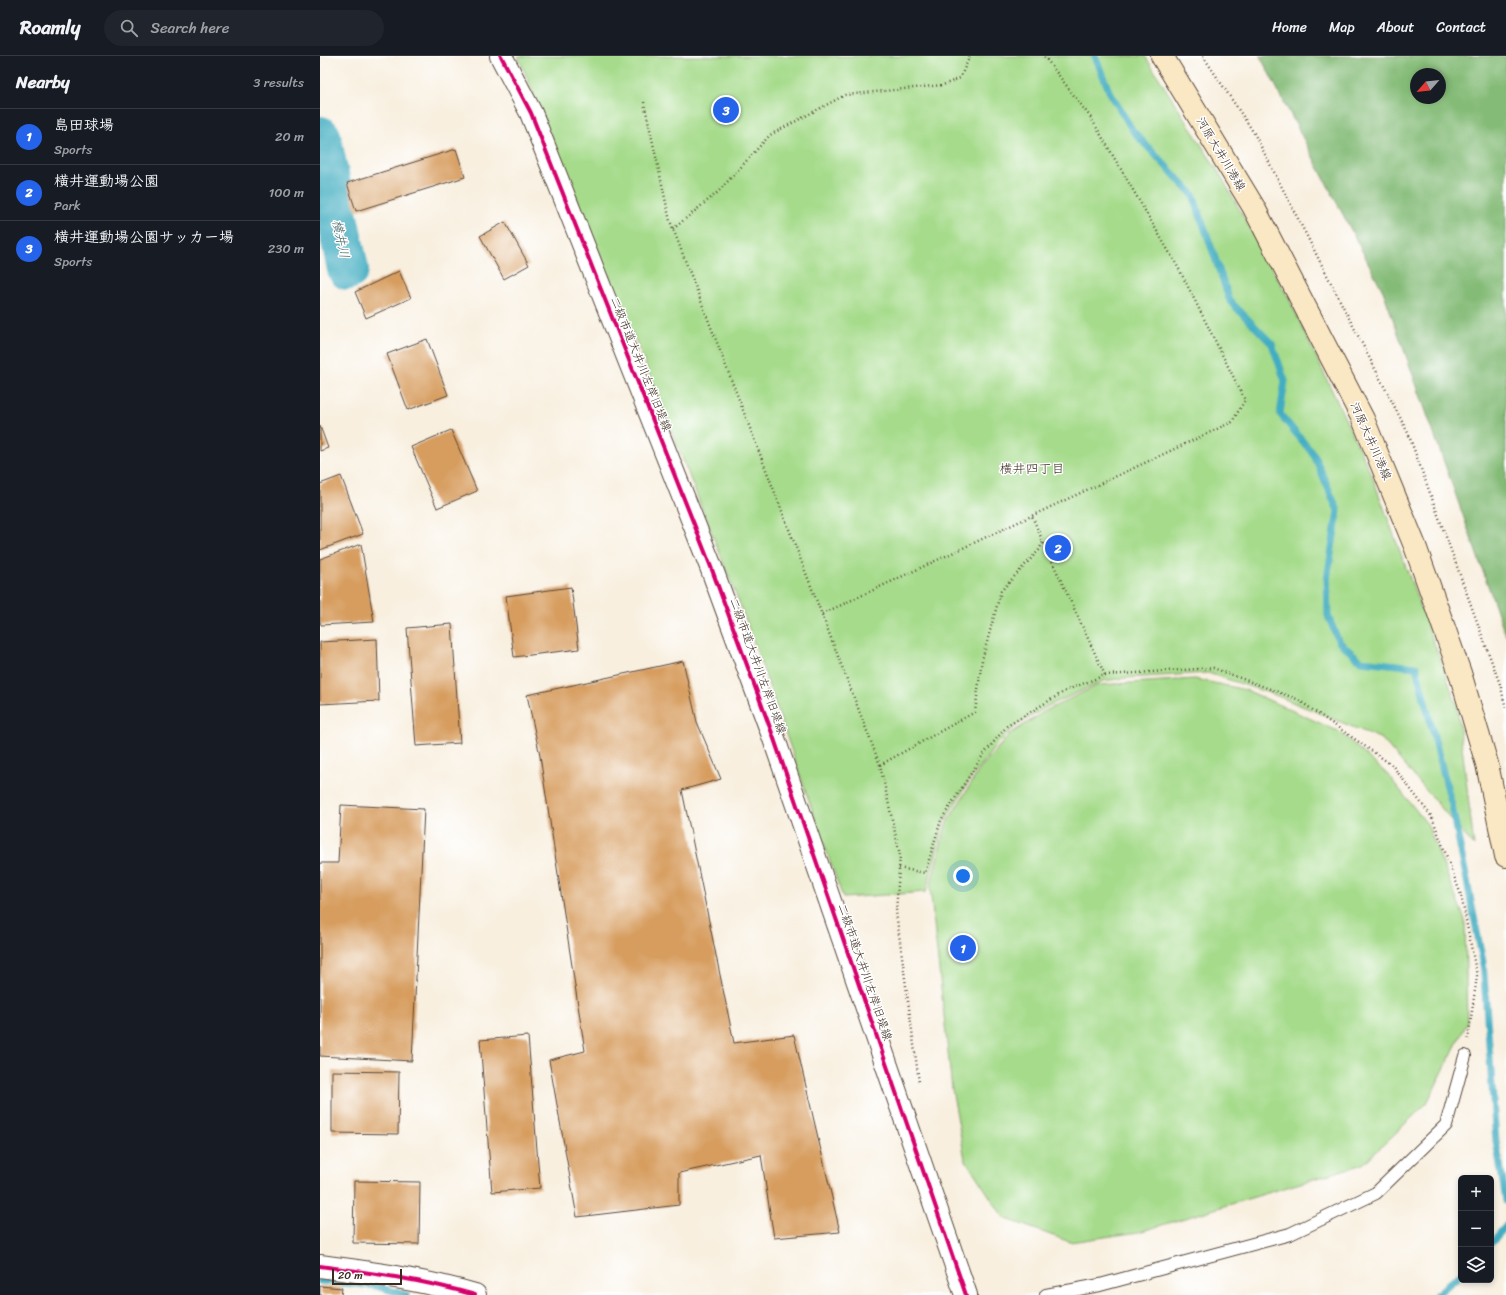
<!DOCTYPE html>
<meta charset="utf-8">
<style>
:root{--surface:#171b24;--page:#20242c;--text:#f1f3f6;--muted:#9ea1a6;--line:#363941;--accent:#2563eb}
body{margin:0;font-family:Sriracha,"Klee One",sans-serif;background:var(--page);color:var(--text)}
.controls{position:absolute;right:12px;bottom:12px;display:grid;overflow:hidden;border-radius:6px;box-shadow:0 2px 6px #0003}
.controls button{width:36px;height:36px;display:grid;place-items:center;padding:0;border:0;border-bottom:1px solid var(--line);background:var(--surface);color:var(--text);font:20px sans-serif}
.compass{position:absolute;left:1090px;top:12px;width:36px;height:36px;border-radius:50%;background:var(--surface);box-shadow:0 2px 6px #0003;rotate:242deg}
.scale{position:absolute;left:12px;bottom:10px;width:70px;box-sizing:border-box;padding-left:4px;border:2px solid #3b2a1e;border-top:0;font-size:11px;line-height:14px;white-space:nowrap;color:#3b2a1e;-webkit-text-stroke:3px #fff;paint-order:stroke}
.you{position:absolute;left:643px;top:820px;width:14px;height:14px;margin:-10px;border:3px solid #fff;border-radius:50%;background:#1a73e8;box-shadow:0 0 0 6px #1a73e833}
.badge{display:grid;place-items:center;width:26px;height:26px;border-radius:50%;background:var(--accent);color:#fff;font-size:13px;font-weight:700}
.pin{position:absolute;translate:-50% -50%;border:2px solid #fff;box-shadow:0 1px 4px #0006}
.list{margin:0;padding:0;list-style:none}
h2{display:flex;justify-content:space-between;align-items:center;height:52px;margin:0;padding:0 16px;font-size:17px}
h2 small{font-size:13px;font-weight:400;color:var(--muted)}
.list li{display:grid;grid-template-columns:26px 1fr auto;gap:12px;align-items:center;box-sizing:border-box;height:56px;padding:0 16px;border-top:1px solid var(--line)}
.list b{display:block;font-size:15px;white-space:nowrap}
.list p{margin:0;font-size:13px;white-space:nowrap;color:var(--muted)}
.list em{font-size:13px;font-style:normal;color:var(--muted)}
.icon{flex:none;width:22px;height:22px;fill:none;stroke:currentColor;stroke-width:2;stroke-linecap:round;stroke-linejoin:round}
.map{position:relative;flex:none;width:1186px;height:1239px;overflow:hidden}
header{display:flex;align-items:center;gap:24px;box-sizing:border-box;height:56px;padding:0 20px;background:var(--surface);border-bottom:1px solid var(--line)}
header strong{font-size:19px}
nav{display:flex;gap:22px;margin-inline-start:auto;font-size:14px}
.search{width:280px;height:36px;background:var(--page);display:flex;align-items:center;gap:10px;box-sizing:border-box;padding:0 14px;border-radius:22px;color:var(--muted);font-size:15px}
main{display:flex}
aside{flex:1;background:var(--surface)}
.map>svg:first-child{display:block}
.green{fill:#a6db8b;stroke:#708254}
.forest{fill:#84bb77;stroke:#60724a;fill-rule:evenodd}
.lines{fill:none;stroke-linecap:round;stroke-linejoin:round}
.stream{stroke:#42adc1;stroke-width:7}
.river{stroke:#42adc1;stroke-width:42}
.building{fill:#d79d5f}
.service-casing{stroke:#57483b;stroke-width:14}
.minor-casing{stroke:#57483b;stroke-width:24}
.tertiary-casing{stroke:#57483b;stroke-width:24}
.secondary-casing{stroke:#57483b;stroke-width:24}
.path{stroke:#57483b;stroke-width:2.5;stroke-dasharray:1 3;stroke-linecap:butt}
.service{stroke:#fff;stroke-width:12}
.minor{stroke:#fff;stroke-width:22}
.tertiary{stroke:#fff;stroke-width:22}
.secondary{stroke:#fae7c3;stroke-width:22}
.cycleway-casing{stroke:#fff;stroke-width:6}
.cycleway{stroke:#d6006c;stroke-width:4}
.labels{text-anchor:middle;dominant-baseline:central;stroke-width:3;stroke-linejoin:round;paint-order:stroke}
.street-label{font-size:12px;fill:#3b2a1e;stroke:#fff}
.water-label{font-size:13px;font-style:italic;fill:#3e5e5f;stroke:#fff}
.neighbourhood-label{font-size:13px;fill:#3b2a1e;stroke:#fff}
</style>
<header>
<strong>Roamly</strong>
<div class="search"><svg class="icon" aria-label="search" viewBox="0 0 24 24"><circle cx="10" cy="10" r="6"/><path d="M15 15l6 6"/></svg>Search here</div>
<nav><a>Home</a><a>Map</a><a>About</a><a>Contact</a></nav>
</header>
<main>
<aside>
<h2>Nearby<small>3 results</small></h2>
<ul class="list">
<li><span class="badge">1</span><div><b>島田球場</b><p>Sports</p></div><em>20 m</em></li>
<li><span class="badge">2</span><div><b>横井運動場公園</b><p>Park</p></div><em>100 m</em></li>
<li><span class="badge">3</span><div><b>横井運動場公園サッカー場</b><p>Sports</p></div><em>230 m</em></li>
</ul>
</aside>
<div class="map">
<svg width="1186" height="1239" viewBox="0 0 1186 1239">
<rect width="100%" height="100%" fill="#fff"/>
<filter id="ink" filterUnits="userSpaceOnUse"><feTurbulence type="fractalNoise" baseFrequency=".025" numOctaves="2"/><feDisplacementMap in="SourceGraphic" scale="8" xChannelSelector="R" yChannelSelector="G"/><feConvolveMatrix kernelMatrix="1 2 1 2 8 2 1 2 1" color-interpolation-filters="sRGB"/></filter>
<filter id="wash" filterUnits="userSpaceOnUse"><feTurbulence type="fractalNoise" baseFrequency=".012" numOctaves="4" result="noise"/><feDisplacementMap in="SourceGraphic" scale="16" xChannelSelector="R" yChannelSelector="G"/><feGaussianBlur stdDeviation="0.9" result="paint"/><feColorMatrix in="noise" values="0 0 0 0 0 0 0 0 0 0 0 0 0 0 0 0 0 1.4 0 .05"/><feComposite in="paint" operator="in"/></filter>
<g filter="url(#wash)">
<rect width="100%" height="100%" fill="#f8efdf"/>
<g class="green">
<path d="M198,0H825L901,120L969,243L1052,420L1137,649L1154,790L1062,683L955,639L888,617L806,622L783,625L728,650L696,670L677,688L651,722L624,766L606,836L523,842L426,564L322,300Z"/>
<path d="M875,623L926,634L1020,676L1068,719L1107,768L1145,864L1147,967L1107,1047L1043,1108L819,1176L750,1186L684,1162L645,1103L632,1033L610,831L626,768L661,711L690,678L725,655L778,629Z"/>
</g>
<path class="forest" d="M940,0H1186V580L1063,235ZM1096,18H1120V42H1096Z"/>
<g class="lines">
<g class="stream">
<path d="M775,0L789,35L813,75L873,139L910,245L952,288L965,325L960,358L994,399L1018,455L1007,523L1008,560L1019,586L1041,605L1096,611L1132,750L1163,906L1176,1085L1186,1145"/>
<path d="M1171,1187L1186,1170"/>
<path d="M0,1225L55,1230L86,1239"/>
<path d="M1116,1239L1141,1218"/>
</g>
<path class="river" d="M0,81L28,213"/>
</g>
<g id="blocks">
<g class="building">
<path d="M136,93L145,121L36,155L27,127Z"/>
<path d="M185,166L209,209L184,223L160,180Z"/>
<path d="M79,215L91,242L46,262L35,236Z"/>
<path d="M107,283L128,339L88,354L67,298Z"/>
<path d="M0,370L8,392L0,395Z"/>
<path d="M131,374L157,435L117,452L91,391Z"/>
<path d="M21,420L43,478L0,494V428Z"/>
<path d="M41,488L54,566L1,569L0,565V503Z"/>
<path d="M251,531L259,593L194,601L186,540Z"/>
<path d="M132,568L140,687L96,690L87,572Z"/>
<path d="M57,583L59,645L0,648V586Z"/>
<path d="M363,605L377,666L401,723L362,734L414,987L474,979L520,1176L454,1182L441,1099L359,1117V1149L257,1161L229,1004L265,995L220,700L207,639Z"/>
<path d="M21,749L104,753L92,1005L0,1000V807H18Z"/>
<path d="M208,980L220,1132L172,1136L160,984Z"/>
<path d="M12,1015L79,1016L78,1078L12,1077Z"/>
<path d="M34,1125L100,1126L99,1188L33,1187Z"/>
<path d="M0,1230L22,1232L21,1239H0Z"/>
</g>
</g>
</g>
<g filter="url(#ink)">
<use href="#blocks" fill-opacity="0" stroke="#57483b" stroke-width="1"/>
<g class="lines">
<defs>
<path id="service" d="M726,1239L780,1229L970,1178L1056,1137L1126,1069L1145,1000"/>
<path id="minor" d="M0,1210C53,1217 104,1224 155,1239"/>
<path id="tertiary" d="M181,0L211,57L391,511L452,677L646,1239"/>
<path id="secondary" d="M842,0L933,150L1043,363L1095,490L1140,617L1167,708L1186,800"/>
</defs>
<use href="#service" class="service-casing"/>
<use href="#minor" class="minor-casing"/>
<use href="#tertiary" class="tertiary-casing"/>
<use href="#secondary" class="secondary-casing"/>
<g class="path">
<path d="M883,0L934,77L1088,377L1181,631L1186,653"/>
<path d="M324,46L350,165L560,709L580,799L576,856L599,1026"/>
<path d="M353,173L398,136L450,79L525,39L623,29L640,22L650,0"/>
<path d="M502,558L912,366L925,344L859,213L771,62L724,0"/>
<path d="M785,619L893,612L977,643L1072,709L1112,761L1141,839L1157,920L1148,983"/>
<path d="M560,709L655,656L662,604L681,535L719,494L723,486L712,460"/>
<path d="M579,812L605,817L621,764L663,699L687,670L747,634L785,619L723,486"/>
</g>
<use href="#service" class="service"/>
<use href="#minor" class="minor"/>
<use href="#tertiary" class="tertiary"/>
<use href="#secondary" class="secondary"/>
<defs>
<g id="cycleway">
<path d="M181,0L211,57L391,511L452,677L646,1239"/>
<path d="M0,1210C53,1217 104,1224 155,1239"/>
</g>
</defs>
<use href="#cycleway" class="cycleway-casing"/>
<use href="#cycleway" class="cycleway"/>
</g>
</g>
<g class="labels">
<g class="street-label">
<text transform="translate(901 98) rotate(59)">河原大井川港線</text>
<text transform="translate(321 308) rotate(68)">二級市道大井川左岸旧堤線</text>
<text transform="translate(1051 385) rotate(66)">河原大井川港線</text>
<text transform="translate(438 610) rotate(70)">二級市道大井川左岸旧堤線</text>
<text transform="translate(545 916) rotate(71)">二級市道大井川左岸旧堤線</text>
</g>
<g class="water-label">
<text transform="translate(21 183) rotate(78)">横井川</text>
</g>
<g class="neighbourhood-label">
<text x="712" y="412">横井四丁目</text>
</g>
</g>
</svg>
<div class="controls">
<button>+</button>
<button>−</button>
<button><svg class="icon" aria-label="layers" viewBox="0 0 24 24"><path d="M12 4l9 5-9 5-9-5zM3 14l9 5 9-5"/></svg></button>
</div>
<svg class="compass" viewBox="-18 -18 36 36"><path d="M0-13l5 13h-10z" fill="#e53935"/><path d="M0 13l5-13h-10z" fill="#9ea1a6"/></svg>
<div class="scale">20 m</div>
<div class="you"></div>
<div class="pin badge" style="left:643px;top:892px">1</div>
<div class="pin badge" style="left:738px;top:492px">2</div>
<div class="pin badge" style="left:406px;top:54px">3</div>
</div>
</main>
